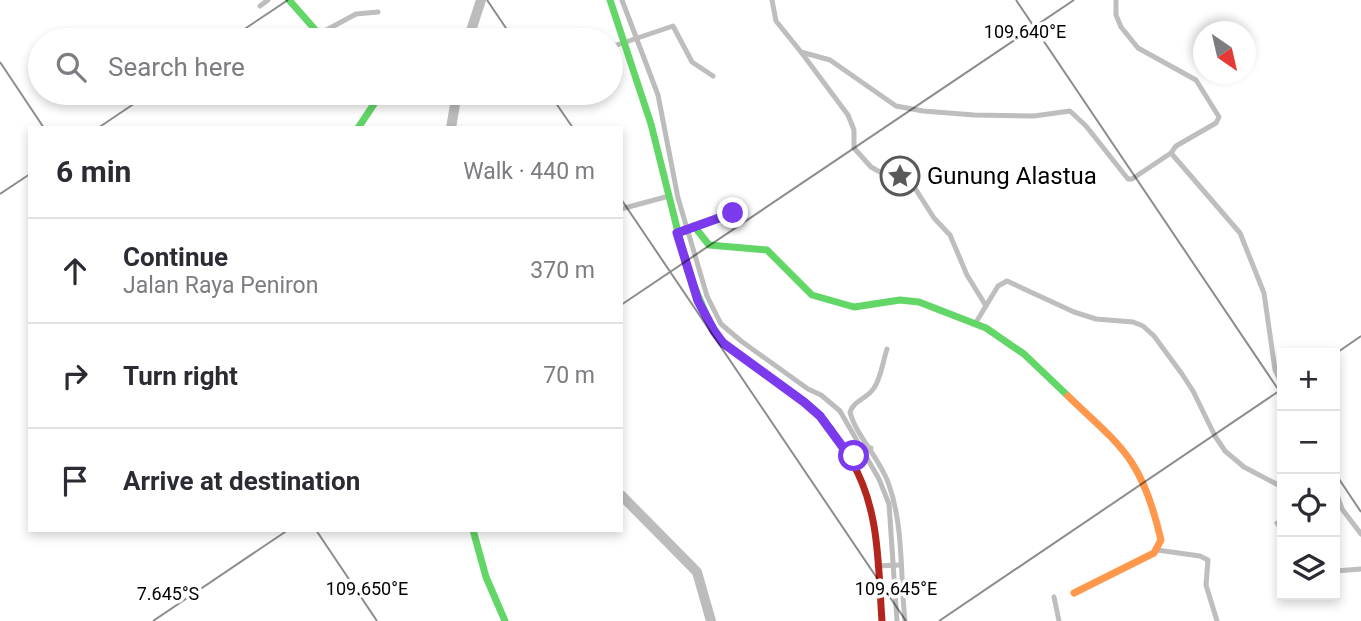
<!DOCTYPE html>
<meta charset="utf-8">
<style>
:root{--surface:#fff;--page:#f7f7f7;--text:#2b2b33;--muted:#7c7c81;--line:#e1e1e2}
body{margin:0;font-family:Roboto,sans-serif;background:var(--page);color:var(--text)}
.controls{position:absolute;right:21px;bottom:21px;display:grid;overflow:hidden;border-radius:0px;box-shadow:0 4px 10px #0003}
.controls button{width:63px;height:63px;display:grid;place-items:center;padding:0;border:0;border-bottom:2px solid var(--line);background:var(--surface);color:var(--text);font:35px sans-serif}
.compass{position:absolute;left:1193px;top:21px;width:63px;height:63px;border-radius:50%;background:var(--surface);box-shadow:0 4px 10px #0003;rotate:146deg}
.stop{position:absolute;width:21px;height:21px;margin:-16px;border:5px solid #7c3aed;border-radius:50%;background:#fff}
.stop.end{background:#7c3aed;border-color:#fff;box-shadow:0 2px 7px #0008}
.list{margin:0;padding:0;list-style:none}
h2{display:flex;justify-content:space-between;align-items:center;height:91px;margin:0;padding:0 28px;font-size:30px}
h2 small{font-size:23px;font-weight:400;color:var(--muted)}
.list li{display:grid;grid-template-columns:46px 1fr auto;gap:21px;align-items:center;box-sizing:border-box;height:105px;padding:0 28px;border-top:2px solid var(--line)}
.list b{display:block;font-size:26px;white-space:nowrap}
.list p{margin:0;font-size:23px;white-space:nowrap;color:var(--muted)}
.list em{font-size:23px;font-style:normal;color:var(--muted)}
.icon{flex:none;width:38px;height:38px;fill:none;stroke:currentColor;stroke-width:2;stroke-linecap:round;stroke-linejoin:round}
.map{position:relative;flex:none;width:1361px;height:621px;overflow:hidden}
.search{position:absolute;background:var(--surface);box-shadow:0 4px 10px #0003;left:28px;top:28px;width:595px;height:77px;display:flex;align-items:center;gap:18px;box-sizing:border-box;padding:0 24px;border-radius:38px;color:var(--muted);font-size:26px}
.panel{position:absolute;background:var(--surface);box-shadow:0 4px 10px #0003;left:28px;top:126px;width:595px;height:406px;border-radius:0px}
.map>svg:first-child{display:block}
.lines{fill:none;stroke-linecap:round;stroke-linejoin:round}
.canal{stroke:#bcbcbc;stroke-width:5}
.river{stroke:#bcbcbc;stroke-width:10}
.street{stroke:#bebebe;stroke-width:5}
.fast{stroke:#63d668;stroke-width:7}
.slow{stroke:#ff974d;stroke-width:7}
.jam{stroke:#b3261e;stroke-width:7}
.route{stroke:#7c3aed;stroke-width:9}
.ticks{fill:none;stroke:#000;stroke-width:2;stroke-opacity:0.45}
.labels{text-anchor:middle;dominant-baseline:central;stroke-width:7;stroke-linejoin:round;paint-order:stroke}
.poi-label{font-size:24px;fill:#000;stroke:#fff;text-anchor:start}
.ticks-label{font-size:18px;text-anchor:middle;fill:#000;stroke:#fff;stroke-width:7;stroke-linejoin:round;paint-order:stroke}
</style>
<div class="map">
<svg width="1361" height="621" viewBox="0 0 1361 621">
<rect width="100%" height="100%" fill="#fff"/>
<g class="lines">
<path class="canal" d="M622,0L658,95L678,198L707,296L721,324L741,341L808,389L821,395L840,411L879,479L889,504L897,621"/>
<g class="river">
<path d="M468,40L481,0"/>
<path d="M451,128L457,93"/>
<path d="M621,495L697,572L711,621"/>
</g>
<g class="street">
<path d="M772,0L776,21L801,52L830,60L896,106L923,111L974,115L1034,116L1070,111L1086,126L1128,179H1132L1171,153L1176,146L1216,123L1219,117L1196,80L1138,48L1121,27L1116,15V0"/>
<path d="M260,6L268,0"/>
<path d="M319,34L356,14L378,12"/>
<path d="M611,47L673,26L692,62L713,76"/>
<path d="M801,52L848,115L854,130V148L871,167L880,172L896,167L906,174L934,218L950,235L967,275L986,306"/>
<path d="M1171,153L1240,233L1264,293L1275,370L1282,384"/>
<path d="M621,209L669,196"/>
<path d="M677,233L733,213"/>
<path d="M975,324L998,286L1007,281L1074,312L1096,319L1133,322L1143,326L1154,336L1182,374L1193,391L1215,436L1225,451L1244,467L1282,487"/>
<path d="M887,349C883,361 881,378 874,388C867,399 854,400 850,412C855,434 881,460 889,485C904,528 900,576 905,621"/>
<path d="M847,450L856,456L871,448"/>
<path d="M1335,489L1342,509L1361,534"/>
<path d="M1277,523L1282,530"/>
<path d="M1157,550L1200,556L1208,560L1206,585L1217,621"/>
<path d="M877,566L900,565"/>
<path d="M1335,571L1361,569"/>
<path d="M1054,597L1059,621"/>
</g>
<g class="fast">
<path d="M289,0L319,34L330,40"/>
<path d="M610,0L651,124L688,272L709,321L723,343L813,409L830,428L852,462"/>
<path d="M358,128L374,104L376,93"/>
<path d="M694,226L709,245L767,250L812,295L854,307L900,300L919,302L986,328L1024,354L1068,396"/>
<path d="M473,530L486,577L505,621"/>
</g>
<path class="slow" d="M1068,396C1089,417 1116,438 1132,463C1147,486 1155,514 1161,540L1154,553L1074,593"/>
<path class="jam" d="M852,462C880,510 878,567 882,621"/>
</g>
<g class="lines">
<path class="route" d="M733,213L677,233L698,301L714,331L723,343L804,402L820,416L842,446L854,456"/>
</g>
<path class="ticks" d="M487,0L514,40M1016,0L1282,395M228,40L288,0M0,62L44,128M549,93L573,128M98,128L150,93M0,194L30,174M621,199L906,621M621,305L1074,0M1335,354L1361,336M1335,473L1361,512M316,530L377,621M153,621L288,530M939,621L1282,389"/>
<defs>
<symbol id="sight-ring" viewBox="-11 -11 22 22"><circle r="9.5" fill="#fff" stroke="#595959" stroke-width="1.5"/><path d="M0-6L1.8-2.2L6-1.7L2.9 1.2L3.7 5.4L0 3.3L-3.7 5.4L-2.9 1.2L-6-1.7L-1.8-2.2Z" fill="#595959"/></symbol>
</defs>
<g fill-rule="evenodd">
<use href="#sight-ring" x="878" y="154" width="44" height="44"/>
</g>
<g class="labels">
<g class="poi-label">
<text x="927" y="176">Gunung Alastua</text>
</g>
</g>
<g class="ticks-label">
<text x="1025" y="38">109.640°E</text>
<text x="367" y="595">109.650°E</text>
<text x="896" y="595">109.645°E</text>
<text x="168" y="600">7.645°S</text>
</g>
</svg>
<div class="controls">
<button>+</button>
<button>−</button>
<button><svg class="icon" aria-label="locate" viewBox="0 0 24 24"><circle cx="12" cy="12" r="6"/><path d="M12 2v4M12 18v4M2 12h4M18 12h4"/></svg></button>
<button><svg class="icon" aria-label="layers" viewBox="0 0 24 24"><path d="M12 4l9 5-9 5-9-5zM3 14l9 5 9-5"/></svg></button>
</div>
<svg class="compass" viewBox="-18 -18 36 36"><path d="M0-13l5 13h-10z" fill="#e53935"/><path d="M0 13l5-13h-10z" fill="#7c7c81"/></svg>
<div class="stop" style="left:854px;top:456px"></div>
<div class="stop end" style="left:733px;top:213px"></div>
<div class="search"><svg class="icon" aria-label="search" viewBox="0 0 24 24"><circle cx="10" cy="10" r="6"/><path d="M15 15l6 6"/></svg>Search here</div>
<section class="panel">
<h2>6 min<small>Walk · 440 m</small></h2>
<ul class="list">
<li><svg class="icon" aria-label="ahead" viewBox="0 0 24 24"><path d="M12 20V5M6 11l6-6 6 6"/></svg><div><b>Continue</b><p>Jalan Raya Peniron</p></div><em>370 m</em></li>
<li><svg class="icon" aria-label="right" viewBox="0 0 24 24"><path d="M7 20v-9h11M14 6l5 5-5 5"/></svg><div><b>Turn right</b></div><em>70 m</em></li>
<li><svg class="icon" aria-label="arrive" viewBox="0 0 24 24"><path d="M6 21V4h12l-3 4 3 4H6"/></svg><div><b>Arrive at destination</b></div></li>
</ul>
</section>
</div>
